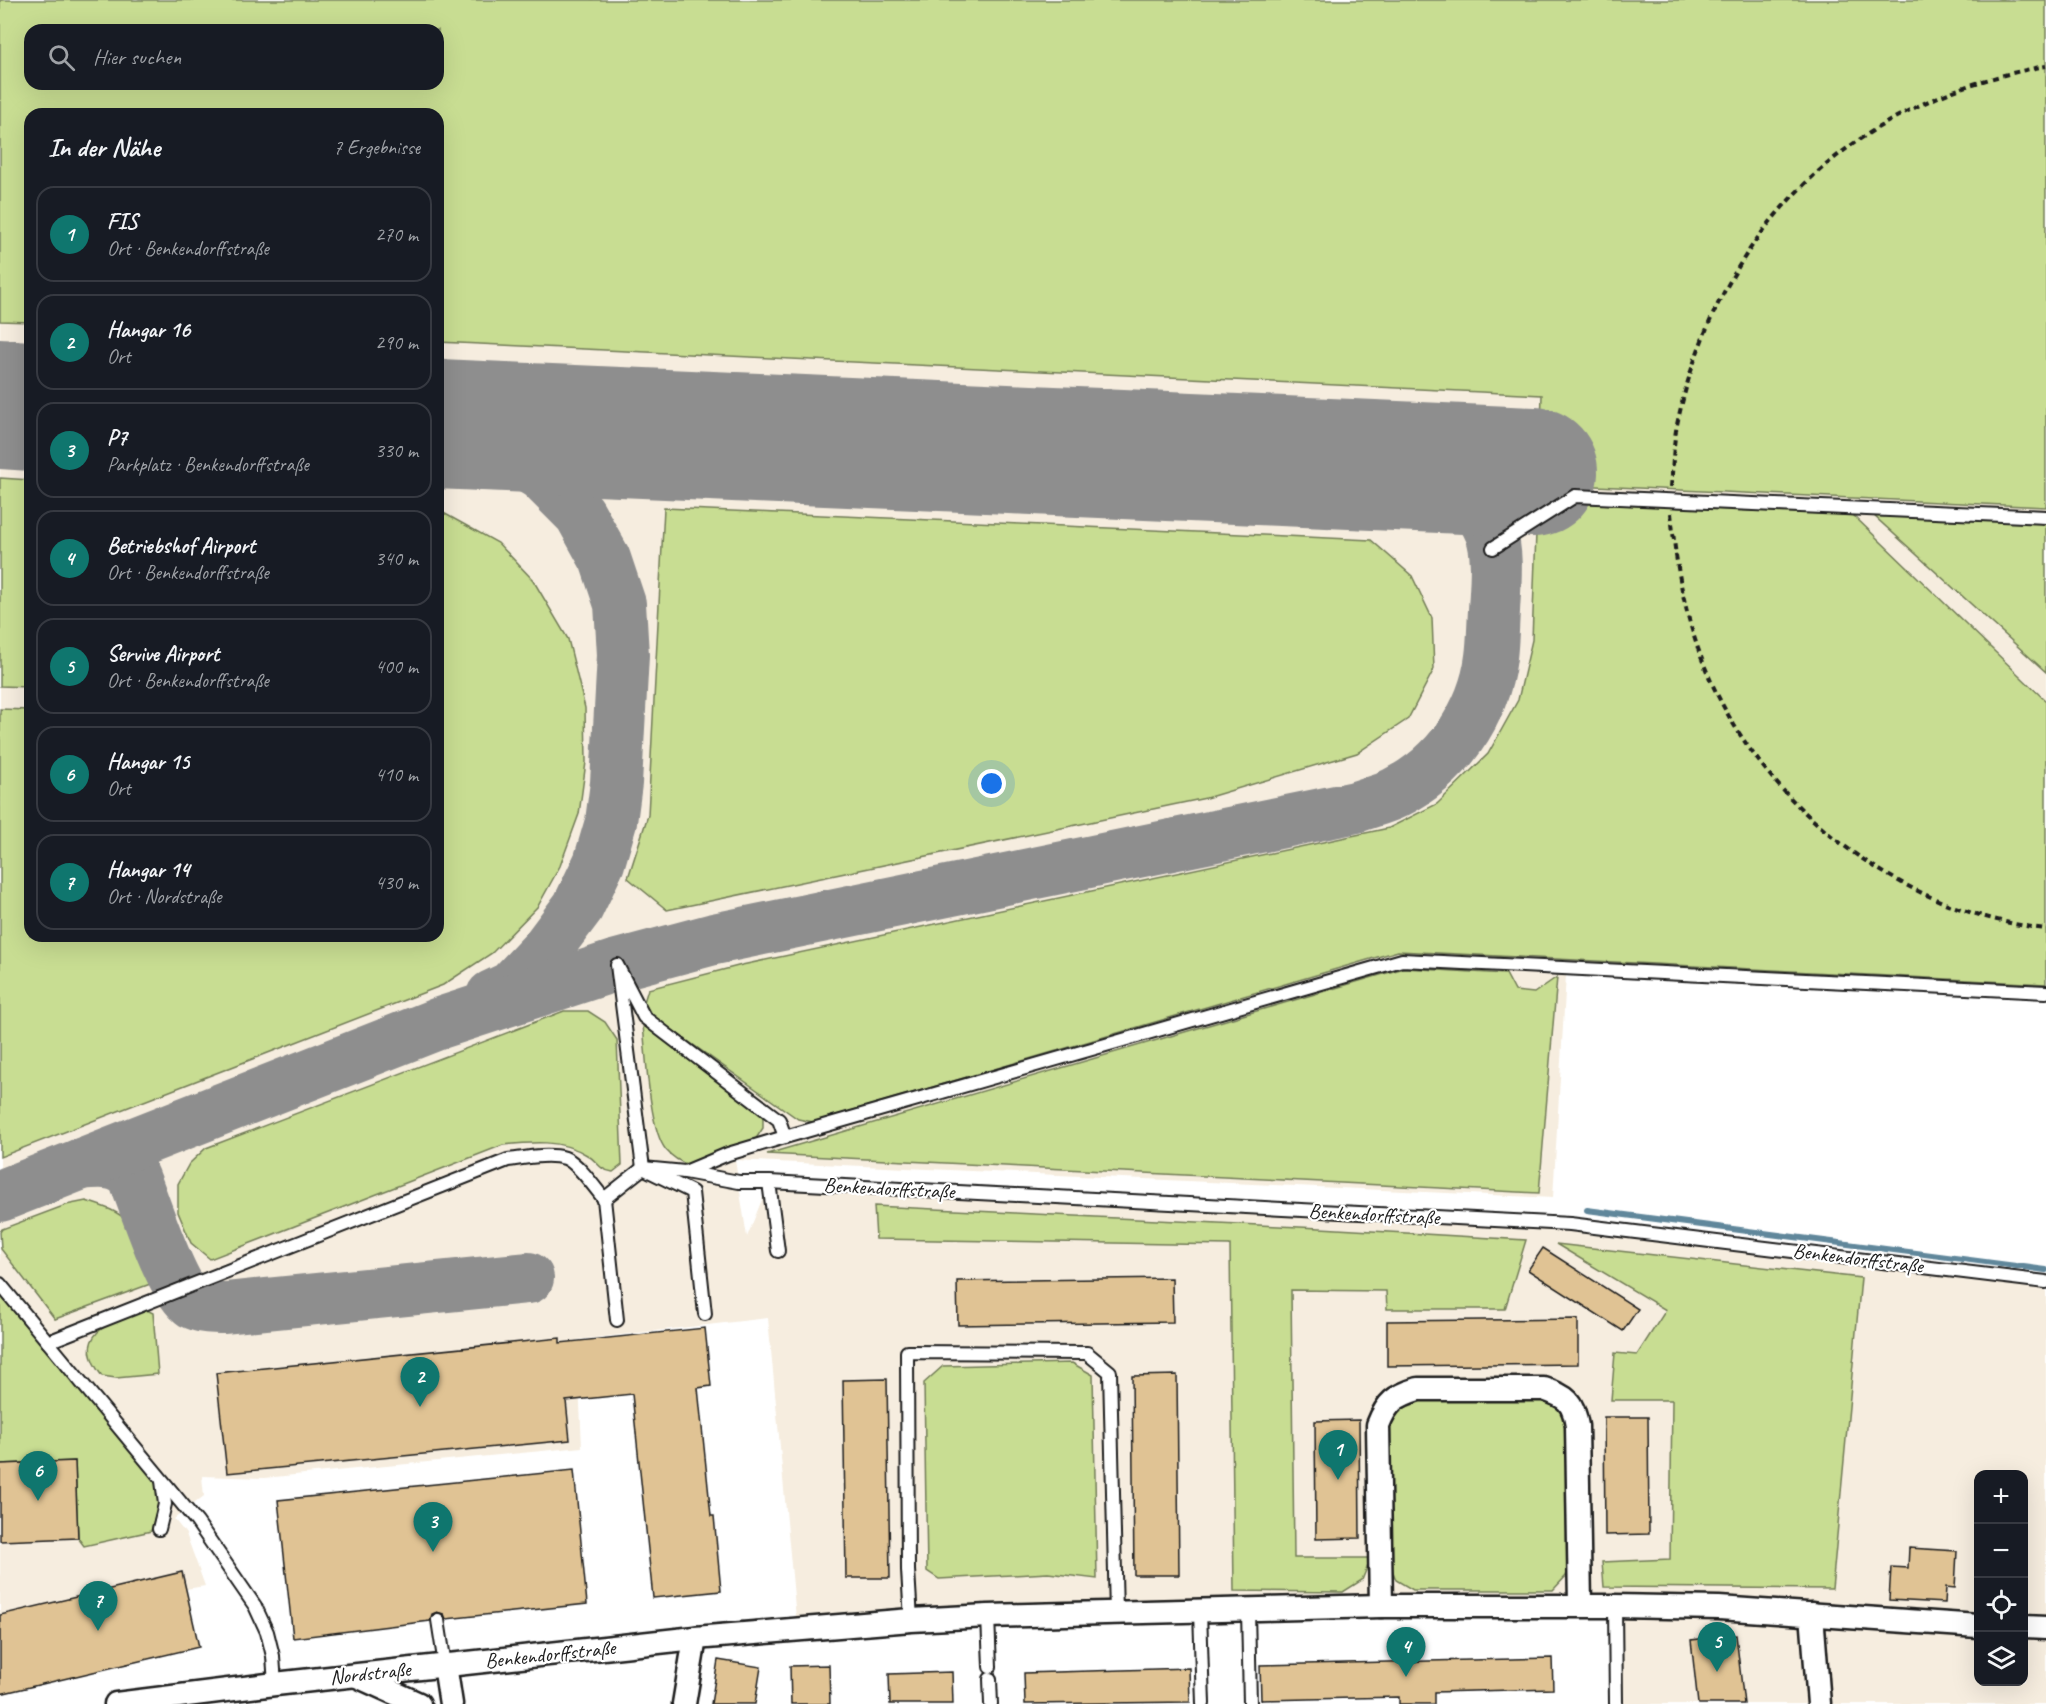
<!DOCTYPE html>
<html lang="de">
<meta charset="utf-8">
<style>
:root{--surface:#171b24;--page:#20242c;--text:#f1f3f6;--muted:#9ea1a6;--line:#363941;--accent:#0f766e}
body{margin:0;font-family:Caveat,sans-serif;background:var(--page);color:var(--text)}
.controls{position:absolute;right:18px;bottom:18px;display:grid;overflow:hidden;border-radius:12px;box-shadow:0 6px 24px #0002}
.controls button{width:54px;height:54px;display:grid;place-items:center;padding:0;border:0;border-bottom:2px solid var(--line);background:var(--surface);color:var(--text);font:30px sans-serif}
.you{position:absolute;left:992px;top:784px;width:21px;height:21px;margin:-15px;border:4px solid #fff;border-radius:50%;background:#1a73e8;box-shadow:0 0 0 9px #1a73e833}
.badge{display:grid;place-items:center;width:39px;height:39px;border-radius:50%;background:var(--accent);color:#fff;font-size:20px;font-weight:700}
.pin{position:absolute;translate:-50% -50px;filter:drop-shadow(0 2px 3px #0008)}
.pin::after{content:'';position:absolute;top:32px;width:21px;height:18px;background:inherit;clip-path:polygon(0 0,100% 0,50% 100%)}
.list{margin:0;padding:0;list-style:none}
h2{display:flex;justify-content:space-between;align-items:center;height:78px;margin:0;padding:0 24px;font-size:26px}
h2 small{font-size:20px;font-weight:400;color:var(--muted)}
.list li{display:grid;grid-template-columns:39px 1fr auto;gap:18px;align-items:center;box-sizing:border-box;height:96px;margin:0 12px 12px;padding:0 12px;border:2px solid var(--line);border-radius:18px}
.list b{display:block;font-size:22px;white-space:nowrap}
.list p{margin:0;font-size:20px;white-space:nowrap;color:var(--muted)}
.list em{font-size:20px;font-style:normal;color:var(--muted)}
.icon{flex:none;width:33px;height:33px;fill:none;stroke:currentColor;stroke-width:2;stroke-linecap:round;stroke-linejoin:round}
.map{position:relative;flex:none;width:2046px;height:1704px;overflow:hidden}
.search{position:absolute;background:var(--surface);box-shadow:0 6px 24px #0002;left:24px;top:24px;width:420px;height:66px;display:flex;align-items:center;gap:15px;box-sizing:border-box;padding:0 21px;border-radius:18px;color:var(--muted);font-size:22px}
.panel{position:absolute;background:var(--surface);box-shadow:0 6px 24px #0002;left:24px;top:108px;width:420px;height:834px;border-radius:18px}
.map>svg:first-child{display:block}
.built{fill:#f6eddf;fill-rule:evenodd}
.green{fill:#c8dd92;stroke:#727c57;stroke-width:1.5;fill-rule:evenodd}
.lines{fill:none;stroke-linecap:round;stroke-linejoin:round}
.stream{stroke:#60879b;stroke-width:6}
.taxiway{stroke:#8e8e8e;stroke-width:52}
.runway{stroke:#8e8e8e;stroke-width:130}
.building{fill:#e0c394;stroke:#1c1c1c;stroke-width:1.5}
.service-casing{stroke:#1c1c1c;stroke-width:16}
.minor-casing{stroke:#1c1c1c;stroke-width:27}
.path{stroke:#1c1c1c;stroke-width:4;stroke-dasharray:6 4.5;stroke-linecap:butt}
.service{stroke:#fff;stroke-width:12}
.minor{stroke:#fff;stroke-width:22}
.labels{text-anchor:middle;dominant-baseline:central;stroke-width:4.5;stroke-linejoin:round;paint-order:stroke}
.street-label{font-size:21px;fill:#1c1c1c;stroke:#fff}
</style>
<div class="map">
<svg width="2046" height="1704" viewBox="0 0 2046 1704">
<rect width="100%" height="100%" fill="#fff"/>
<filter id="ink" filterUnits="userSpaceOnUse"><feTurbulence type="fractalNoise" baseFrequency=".0167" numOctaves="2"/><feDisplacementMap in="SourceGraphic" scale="12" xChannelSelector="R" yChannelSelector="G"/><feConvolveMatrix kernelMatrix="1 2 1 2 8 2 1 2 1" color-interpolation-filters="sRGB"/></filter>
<g filter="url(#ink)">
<path class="built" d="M0,0H2046V999L1566,975L1553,1198L735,1160L747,1237L769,1182L1570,1224L2046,1282V1704H1616L1615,1606L797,1629L768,1318L577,1340L582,1447L264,1478L202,1476L204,1496L174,1519L186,1534L205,1586L186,1589L199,1647L0,1694ZM30,30H438V84H30ZM30,114H438V936H30ZM1978,1474H2024V1682H1978Z"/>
<g class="green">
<path d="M0,0H2046V507L1574,485L1538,515L1542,395L438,342V114H30V322L0,321ZM30,30H438V84H30Z"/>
<path d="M0,478L30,480V687L0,686Z"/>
<path d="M1576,503L1853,515L2046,701V984L1398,951L813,1122L798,1119L651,1015L644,1002L648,989L742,965L1389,828L1437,804L1488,754L1518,700L1532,640L1536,533Z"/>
<path d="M664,508L1371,540L1412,576L1432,618L1434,669L1408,719L1357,753L1206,798L667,910L628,878L648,815Z"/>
<path d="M438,510L498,543L533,580L568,639L585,708L586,762L579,814L560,866L538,906L492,953L443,985L0,1157V709L30,710V936H438Z"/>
<path d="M1872,514L2046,523V672Z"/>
<path d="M1404,968L1506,974L1515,991L1534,993L1557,977L1539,1193L767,1154Z"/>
<path d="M564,1011H588L605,1022L617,1040L622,1165L613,1172C597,1169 599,1162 587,1155C561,1139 532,1142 503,1145L210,1259L191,1243L178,1212V1184L189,1164L206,1148Z"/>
<path d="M643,1025L763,1116V1128L755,1140L715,1153L689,1165C680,1162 672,1157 666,1150C649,1130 646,1053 643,1025Z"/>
<path d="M86,1201C101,1206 117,1210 128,1222C140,1237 146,1265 153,1283L55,1319L1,1249L0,1232L2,1229L66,1205Z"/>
<path d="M874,1206L1320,1228L1526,1240L1505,1309H1387L1386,1291L1291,1290L1294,1558H1371L1362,1580L1343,1592L1234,1591L1230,1245L876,1239Z"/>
<path d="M1556,1244L1861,1278L1832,1589L1604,1587L1602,1562L1670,1559L1672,1400H1611L1615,1353L1637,1355L1666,1310Z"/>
<path d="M0,1295L158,1483V1505L151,1531L84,1546L78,1538L75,1461L0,1464Z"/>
<path d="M145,1309L153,1313L158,1374L116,1378L102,1376C69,1334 112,1321 145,1309Z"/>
<path d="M1072,1363L1093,1375L1097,1579L1048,1573L939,1579L927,1571L924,1383L943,1366Z"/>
<path d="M1419,1397H1542L1563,1409L1572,1428L1574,1554L1566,1576L1553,1590H1413L1396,1580L1388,1558L1387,1426L1399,1409Z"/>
</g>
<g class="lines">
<path class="stream" d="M1587,1210L2046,1270"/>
<g class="taxiway">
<path d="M438,431L496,448L541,475L580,514L605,559L620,604L623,655L616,783L611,822L599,863L578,907L545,951L511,987L492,996"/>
<path d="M81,1164C100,1162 122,1160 134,1178C145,1204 171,1289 193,1303C202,1308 214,1308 225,1308L528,1278"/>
<path d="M0,1196L440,1023L617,965L714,939L1356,807C1369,802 1383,799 1395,793C1447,767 1484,714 1491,657C1493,642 1493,626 1494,611C1495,587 1499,555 1491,533C1481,509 1464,489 1447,469"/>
</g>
<g class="runway">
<path d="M0,404L30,406"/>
<path d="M438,424L1533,472"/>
</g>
</g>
<g class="building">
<path d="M1543,1248L1638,1309L1623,1331L1528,1270Z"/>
<path d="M1172,1278L1173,1322L958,1325L957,1281Z"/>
<path d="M1578,1319V1364L1387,1366V1321Z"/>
<path d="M705,1328L711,1386L698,1388L711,1516H714L721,1591L653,1598L632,1394L566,1401L570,1440L227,1473L216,1373L560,1338V1343Z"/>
<path d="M1177,1375L1179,1575H1134L1132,1376Z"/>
<path d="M887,1379L890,1578H846L843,1380Z"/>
<path d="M1604,1417H1648L1649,1534L1605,1535Z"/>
<path d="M1359,1420L1360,1538L1316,1539L1315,1421Z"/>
<path d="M75,1461L78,1538L0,1541V1464Z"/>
<path d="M574,1470L587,1604L446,1619L444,1614L437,1612L432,1614L430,1621L293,1638L278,1500Z"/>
<path d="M1909,1548L1957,1551L1955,1588L1946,1587L1945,1603L1889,1600L1891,1567L1908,1568Z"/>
<path d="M182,1572L199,1647L0,1694V1615Z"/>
<path d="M1736,1635L1744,1704H1698L1691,1640Z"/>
<path d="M1552,1658L1553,1689L1434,1692V1704H1399V1697L1261,1700L1260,1665Z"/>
<path d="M718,1660L761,1667L755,1704H711Z"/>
<path d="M829,1665L830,1704H791L790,1666Z"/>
<path d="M1189,1668L1190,1702L1025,1704L1024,1673Z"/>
<path d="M952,1672L953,1704H890L889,1674Z"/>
</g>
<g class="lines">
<defs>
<g id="service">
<path d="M1493,548L1575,496L2046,517"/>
<path d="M685,1172L739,1182H769L1570,1224L2046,1282"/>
<path d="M769,1182L778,1251"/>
<path d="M604,1199L617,1320"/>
<path d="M0,1284L48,1342"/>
<path d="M705,1314L692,1192L643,1168L617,965L644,1017L779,1120L785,1137"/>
<path d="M159,1529L165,1504L162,1481"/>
<path d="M1615,1606L1616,1704"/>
<path d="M1248,1610L1250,1704"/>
<path d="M1200,1611L1203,1704"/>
<path d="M988,1616L990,1667"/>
<path d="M438,1620L445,1665"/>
<path d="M911,1620L908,1570L907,1352L1087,1353L1110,1372L1116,1613"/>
<path d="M990,1679L991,1704"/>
<path d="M275,1684L273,1656L267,1632L255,1606L197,1522L48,1342L508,1160C525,1158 547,1153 565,1158C578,1163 595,1188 604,1199L643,1168L685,1172L728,1154L785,1137L1402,960L2046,992"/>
</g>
<g id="minor">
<path d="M1381,1606L1378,1425C1387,1402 1395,1396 1418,1389H1544C1567,1397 1573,1401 1577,1426L1580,1605"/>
<path d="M1812,1614L1819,1704"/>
<path d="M2024,1627L2046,1628"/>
<path d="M445,1665L451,1704"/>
<path d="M357,1676L419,1704"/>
<path d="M116,1704L275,1684L695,1638L911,1620L988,1616L1381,1606H1615L1719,1608L1978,1626"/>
<path d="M684,1704L695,1638"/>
</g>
</defs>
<use href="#service" class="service-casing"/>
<use href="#minor" class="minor-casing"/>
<g class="path">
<path d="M1671,487C1673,465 1673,442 1678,420C1720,228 1852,100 2046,66"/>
<path d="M1671,513C1676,566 1685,618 1705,667C1760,805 1899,912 2046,929"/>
</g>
<use href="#service" class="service"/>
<use href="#minor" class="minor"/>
</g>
</g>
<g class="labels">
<g class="street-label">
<text transform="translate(889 1188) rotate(3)">Benkendorffstraße</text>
<text transform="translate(1374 1214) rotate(3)">Benkendorffstraße</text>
<text transform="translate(1858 1258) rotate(7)">Benkendorffstraße</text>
<text transform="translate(550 1654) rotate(-6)">Benkendorffstraße</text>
<text transform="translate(370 1673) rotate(-6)">Nordstraße</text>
</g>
</g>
</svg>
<div class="controls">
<button>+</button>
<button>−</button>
<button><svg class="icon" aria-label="locate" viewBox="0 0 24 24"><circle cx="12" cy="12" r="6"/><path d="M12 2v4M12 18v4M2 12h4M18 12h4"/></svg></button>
<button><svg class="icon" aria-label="layers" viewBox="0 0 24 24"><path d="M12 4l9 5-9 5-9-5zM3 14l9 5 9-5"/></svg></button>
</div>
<div class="you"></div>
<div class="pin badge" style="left:1338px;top:1480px">1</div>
<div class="pin badge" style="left:420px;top:1407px">2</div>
<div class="pin badge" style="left:433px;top:1552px">3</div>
<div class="pin badge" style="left:1406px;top:1677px">4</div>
<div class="pin badge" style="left:1717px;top:1672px">5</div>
<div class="pin badge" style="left:38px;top:1501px">6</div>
<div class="pin badge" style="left:98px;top:1631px">7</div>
<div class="search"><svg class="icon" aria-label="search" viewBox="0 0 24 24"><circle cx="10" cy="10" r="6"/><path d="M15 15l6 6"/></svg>Hier suchen</div>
<section class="panel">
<h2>In der Nähe<small>7 Ergebnisse</small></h2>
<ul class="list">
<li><span class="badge">1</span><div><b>FIS</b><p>Ort · Benkendorffstraße</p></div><em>270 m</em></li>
<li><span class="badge">2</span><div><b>Hangar 16</b><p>Ort</p></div><em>290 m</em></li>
<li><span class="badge">3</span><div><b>P7</b><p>Parkplatz · Benkendorffstraße</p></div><em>330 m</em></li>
<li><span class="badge">4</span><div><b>Betriebshof Airport</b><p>Ort · Benkendorffstraße</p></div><em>340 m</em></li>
<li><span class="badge">5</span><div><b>Servive Airport</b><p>Ort · Benkendorffstraße</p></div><em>400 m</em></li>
<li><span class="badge">6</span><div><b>Hangar 15</b><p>Ort</p></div><em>410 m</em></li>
<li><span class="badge">7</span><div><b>Hangar 14</b><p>Ort · Nordstraße</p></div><em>430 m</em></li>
</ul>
</section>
</div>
